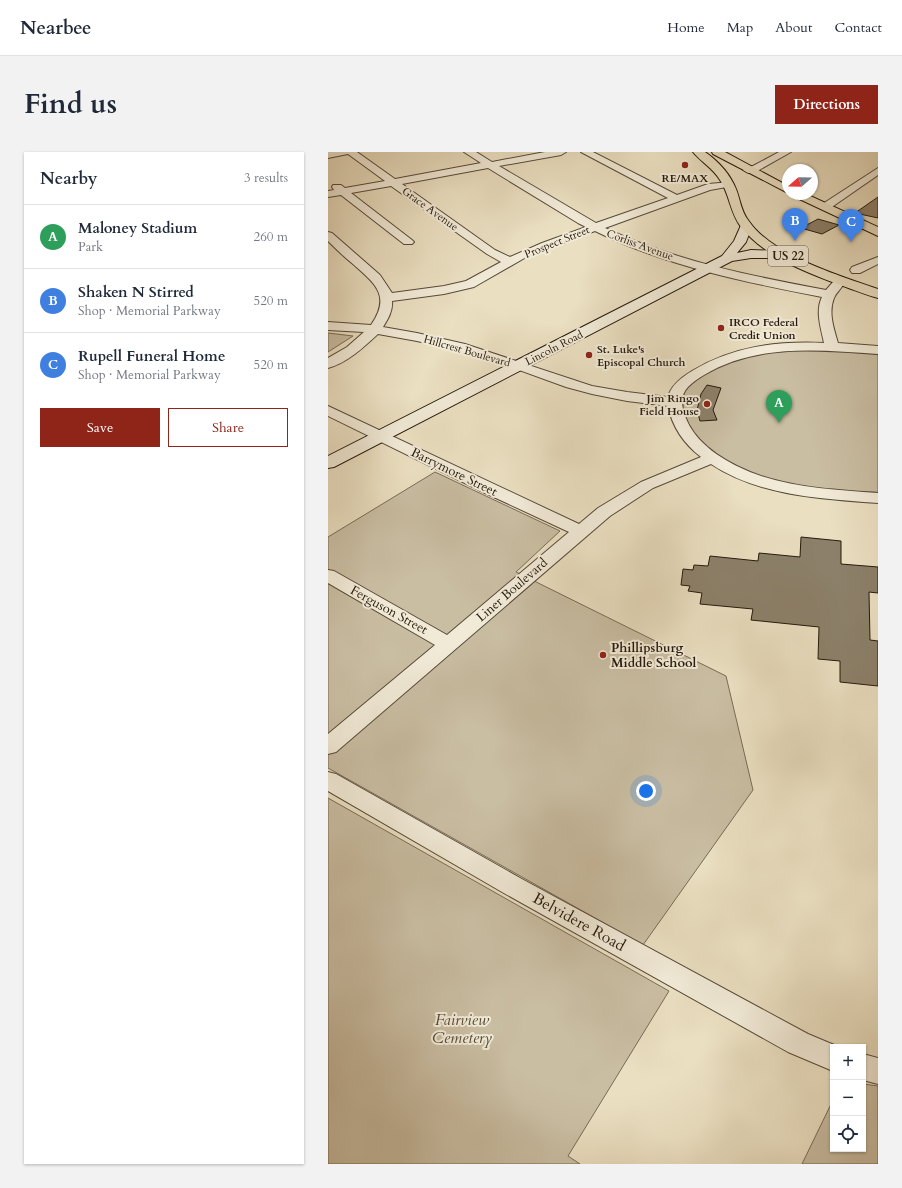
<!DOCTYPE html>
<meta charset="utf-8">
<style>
:root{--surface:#fff;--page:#f2f2f3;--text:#1f2937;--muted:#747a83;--line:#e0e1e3;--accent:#8f2418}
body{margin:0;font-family:Cardo,serif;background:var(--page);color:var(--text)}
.controls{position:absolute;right:12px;bottom:12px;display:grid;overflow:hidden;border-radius:0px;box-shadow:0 1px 3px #0004}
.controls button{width:36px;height:36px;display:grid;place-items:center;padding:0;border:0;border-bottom:1px solid var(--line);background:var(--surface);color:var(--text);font:20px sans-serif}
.compass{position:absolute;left:454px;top:12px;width:36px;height:36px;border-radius:50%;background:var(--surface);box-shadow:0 1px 3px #0004;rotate:250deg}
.you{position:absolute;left:318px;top:639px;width:14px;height:14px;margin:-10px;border:3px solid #fff;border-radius:50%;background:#1a73e8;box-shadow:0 0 0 6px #1a73e833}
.badge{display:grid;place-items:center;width:26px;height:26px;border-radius:50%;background:var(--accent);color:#fff;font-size:13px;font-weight:700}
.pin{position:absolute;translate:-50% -33px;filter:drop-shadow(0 1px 2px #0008)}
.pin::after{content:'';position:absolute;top:21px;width:14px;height:12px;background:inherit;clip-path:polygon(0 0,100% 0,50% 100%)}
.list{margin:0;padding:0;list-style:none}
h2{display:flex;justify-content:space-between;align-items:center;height:52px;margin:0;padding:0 16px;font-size:17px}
h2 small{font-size:13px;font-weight:400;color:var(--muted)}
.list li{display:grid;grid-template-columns:26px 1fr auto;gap:12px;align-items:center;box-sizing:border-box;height:64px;padding:0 16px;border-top:1px solid var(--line)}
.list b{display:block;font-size:15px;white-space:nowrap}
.list p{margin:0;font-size:13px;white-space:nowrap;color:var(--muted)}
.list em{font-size:13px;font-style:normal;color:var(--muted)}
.actions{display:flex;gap:8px;padding:12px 16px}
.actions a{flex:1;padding:9px 0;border:1px solid var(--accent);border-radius:0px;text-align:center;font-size:14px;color:var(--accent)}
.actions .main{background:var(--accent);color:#fff}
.icon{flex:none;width:22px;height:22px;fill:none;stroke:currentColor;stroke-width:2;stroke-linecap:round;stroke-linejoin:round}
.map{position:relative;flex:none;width:550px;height:1012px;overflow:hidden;border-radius:0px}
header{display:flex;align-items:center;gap:24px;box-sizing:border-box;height:56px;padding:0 20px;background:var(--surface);border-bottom:1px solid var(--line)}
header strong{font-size:19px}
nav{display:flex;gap:22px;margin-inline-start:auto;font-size:14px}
.intro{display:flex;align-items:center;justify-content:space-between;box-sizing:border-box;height:96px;padding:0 24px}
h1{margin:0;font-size:28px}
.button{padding:10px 18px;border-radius:0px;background:var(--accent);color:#fff;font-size:14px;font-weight:700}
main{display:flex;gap:24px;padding:0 24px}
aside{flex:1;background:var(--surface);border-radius:0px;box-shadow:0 1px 3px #0004}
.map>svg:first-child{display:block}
.green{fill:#c9bda2;stroke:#786b57}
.building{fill:#8c806a;stroke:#26190c}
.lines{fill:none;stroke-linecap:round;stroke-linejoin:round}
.street-casing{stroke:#574a39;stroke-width:2}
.secondary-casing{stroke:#26190c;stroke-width:2}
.highway-casing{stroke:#26190c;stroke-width:2}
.street{fill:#f1ead7;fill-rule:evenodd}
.secondary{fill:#f1ead7;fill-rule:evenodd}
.highway{fill:#eadfc1;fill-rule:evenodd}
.poi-dot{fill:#8f2418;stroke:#f1ead7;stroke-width:1.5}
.labels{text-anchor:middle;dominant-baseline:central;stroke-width:4;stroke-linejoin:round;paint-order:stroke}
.far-poi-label{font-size:11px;font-weight:bold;fill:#26190c;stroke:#f1ead7;text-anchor:start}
.far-street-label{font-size:11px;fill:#26190c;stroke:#f1ead7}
.shield{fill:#f1ead7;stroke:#635849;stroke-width:1}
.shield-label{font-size:12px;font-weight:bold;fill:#26190c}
.street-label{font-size:13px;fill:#26190c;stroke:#f1ead7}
.poi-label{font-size:13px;font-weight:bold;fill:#26190c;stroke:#f1ead7;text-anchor:start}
.near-street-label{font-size:16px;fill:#26190c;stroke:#f1ead7}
.near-park-label{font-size:16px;font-style:italic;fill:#574a39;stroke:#f1ead7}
</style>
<header>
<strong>Nearbee</strong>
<nav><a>Home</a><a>Map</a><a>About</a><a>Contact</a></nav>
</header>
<div class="intro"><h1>Find us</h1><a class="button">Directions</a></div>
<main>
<aside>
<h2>Nearby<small>3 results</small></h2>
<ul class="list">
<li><span class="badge" style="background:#2e9e5b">A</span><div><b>Maloney Stadium</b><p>Park</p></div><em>260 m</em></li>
<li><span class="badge" style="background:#3f7fe0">B</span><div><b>Shaken N Stirred</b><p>Shop · Memorial Parkway</p></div><em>520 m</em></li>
<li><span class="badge" style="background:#3f7fe0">C</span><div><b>Rupell Funeral Home</b><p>Shop · Memorial Parkway</p></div><em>520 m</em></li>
</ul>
<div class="actions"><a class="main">Save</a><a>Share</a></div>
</aside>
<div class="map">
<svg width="550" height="1012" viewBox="0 0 550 1012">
<rect width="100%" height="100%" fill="#eadfc1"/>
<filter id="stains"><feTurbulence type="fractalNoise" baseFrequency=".005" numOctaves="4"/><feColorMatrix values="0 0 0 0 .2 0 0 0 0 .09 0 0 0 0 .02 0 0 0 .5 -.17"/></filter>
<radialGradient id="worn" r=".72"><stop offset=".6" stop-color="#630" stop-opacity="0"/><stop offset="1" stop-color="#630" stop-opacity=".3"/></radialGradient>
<g class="green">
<path d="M0,181L25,184L0,200Z"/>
<path d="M430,198H550V346L495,342L419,323L361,286L348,240L360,228Z"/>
<path d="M107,320L232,379L188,420L398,524L425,638L315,793L0,616V385Z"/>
<path d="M0,646L341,839L240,1004L252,1012H0Z"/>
<path d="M535,932L550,934V1012H474L505,948V997H535Z"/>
</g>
<g class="building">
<path d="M550,45V66L527,61Z"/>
<path d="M490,67L511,73L494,82L473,76Z"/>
<path d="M379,233L393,236L385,258L389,268L372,269L369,258L373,242Z"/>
<path d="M473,385L513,389V412L550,415V441L541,440L542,488L550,489V534L512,530V509L490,507L491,475L423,468L425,457L372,452L374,441L360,439L362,434L353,433L355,417L365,418L366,413L380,414L382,404L430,409L431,401L472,405Z"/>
</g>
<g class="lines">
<defs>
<g id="street">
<path d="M0,0H29L67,27L153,11L136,0H148L164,10L217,0H238L233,3L171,14L268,71L340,46L253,0H265L349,43L380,32L404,30L405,32L404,34L382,38L277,76C347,109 423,124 498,138L505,130H513L515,133C512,138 508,141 506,146C500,161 506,177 510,191L550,194V202C491,198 429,191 376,223C358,234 349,242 357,264C367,292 396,309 422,320C462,336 507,338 550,341V351C494,347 431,344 383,312L325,336L282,364L8,600L0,602V582L107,493L0,431V418L6,419L119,483L241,380L157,341L0,264V254L251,372L270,356L313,330L373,305C356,292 344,274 340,254L299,249L264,242L238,235L180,214L128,198L89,189L50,182C36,195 19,211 0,216V206L19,195L36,180L0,178V170L43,173C64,143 46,131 25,112C16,105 8,97 0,89V80L4,81L52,123L64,141L116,134L138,129L173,110L159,102L63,34L23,41L84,88L86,90L84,92H76L13,43L0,45V39L6,38L4,35L5,33H13L17,36L57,29L20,2L0,6ZM160,16L250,71L258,75L214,91L182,105L167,98L74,32ZM267,79C338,114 416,130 494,145C487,159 493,176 496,191C449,189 405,194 364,219C354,225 343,233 340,245L299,240L264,234L137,192L89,181L55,175C60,167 65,159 64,149L116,142L146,135L200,104Z"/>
<path d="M451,0H463L431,18L420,21L415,18L417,16L425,14Z"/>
<path d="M550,16V23L501,57H493L492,55L493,53Z"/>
<path d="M550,105V112L532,121H524L522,118L524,115Z"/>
<path d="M0,620L8,622L192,726L480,882L511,895H505V919L460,900L174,740L0,639Z"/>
<path d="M535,902L550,906V932L535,928Z"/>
</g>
<path id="secondary" d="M418,70L422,71L424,74L418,90L409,101L423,98L457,99L461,100L463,103L461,106H423L404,109L6,315L0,316V304L394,104L406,89L414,71Z"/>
<g id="highway">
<path d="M365,0H377C390,9 402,22 408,37C412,47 413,59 420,68C443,103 512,124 550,137V146C538,143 527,138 515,134C480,121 438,106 413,75C402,61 402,43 392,28C385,16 373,10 365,0Z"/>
<path d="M384,0H397L460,34V41L385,2Z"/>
<path d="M463,42H478L550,75V84L465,44Z"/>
</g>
</defs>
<use href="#street" class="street-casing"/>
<use href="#secondary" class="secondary-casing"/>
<use href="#highway" class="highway-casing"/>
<use href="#street" class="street"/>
<use href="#secondary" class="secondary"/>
<use href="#highway" class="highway"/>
</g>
<g class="poi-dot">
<circle cx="357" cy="13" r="4"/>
<circle cx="393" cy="176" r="4"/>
<circle cx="261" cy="203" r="4"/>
<circle cx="379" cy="252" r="4"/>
<circle cx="275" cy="503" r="4"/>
</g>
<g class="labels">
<g class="far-poi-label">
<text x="357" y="26" text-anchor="middle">RE/MAX</text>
<text x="401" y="170">IRCO Federal<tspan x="401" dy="13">Credit Union</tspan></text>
<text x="269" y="197">St. Luke's<tspan x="269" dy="13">Episcopal Church</tspan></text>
<text x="371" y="246" text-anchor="end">Jim Ringo<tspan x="371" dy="13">Field House</tspan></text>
</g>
<g class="far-street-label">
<text transform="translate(102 57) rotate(36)">Grace Avenue</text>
<text transform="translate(229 90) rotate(-22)">Prospect Street</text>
<text transform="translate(312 93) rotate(20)">Corliss Avenue</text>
<text transform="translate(226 196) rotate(-27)">Lincoln Road</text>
<text transform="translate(139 199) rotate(16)">Hillcrest Boulevard</text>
</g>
<rect class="shield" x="440" y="94" width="40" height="20" rx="3"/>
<g class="shield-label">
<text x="460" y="104">US 22</text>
</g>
<g class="street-label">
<text transform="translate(126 320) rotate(26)">Barrymore Street</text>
<text transform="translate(184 438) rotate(-41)">Liner Boulevard</text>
<text transform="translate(61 458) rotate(29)">Ferguson Street</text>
</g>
<g class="poi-label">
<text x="283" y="496">Phillipsburg<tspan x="283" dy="15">Middle School</tspan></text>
</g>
<g class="near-street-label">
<text transform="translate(251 770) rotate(29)">Belvidere Road</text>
</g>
<g class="near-park-label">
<text x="134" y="868">Fairview<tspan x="134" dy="18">Cemetery</tspan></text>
</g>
</g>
<rect width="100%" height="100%" filter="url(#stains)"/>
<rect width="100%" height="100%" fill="url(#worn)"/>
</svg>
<div class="controls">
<button>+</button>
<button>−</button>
<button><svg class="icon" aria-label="locate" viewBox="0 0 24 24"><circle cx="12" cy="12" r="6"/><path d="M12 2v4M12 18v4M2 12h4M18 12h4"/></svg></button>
</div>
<svg class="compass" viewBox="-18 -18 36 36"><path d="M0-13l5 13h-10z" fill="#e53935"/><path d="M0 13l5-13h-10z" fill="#747a83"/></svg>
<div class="you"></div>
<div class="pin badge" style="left:451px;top:271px;background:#2e9e5b">A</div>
<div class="pin badge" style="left:467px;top:89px;background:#3f7fe0">B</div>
<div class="pin badge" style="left:523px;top:90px;background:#3f7fe0">C</div>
</div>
</main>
